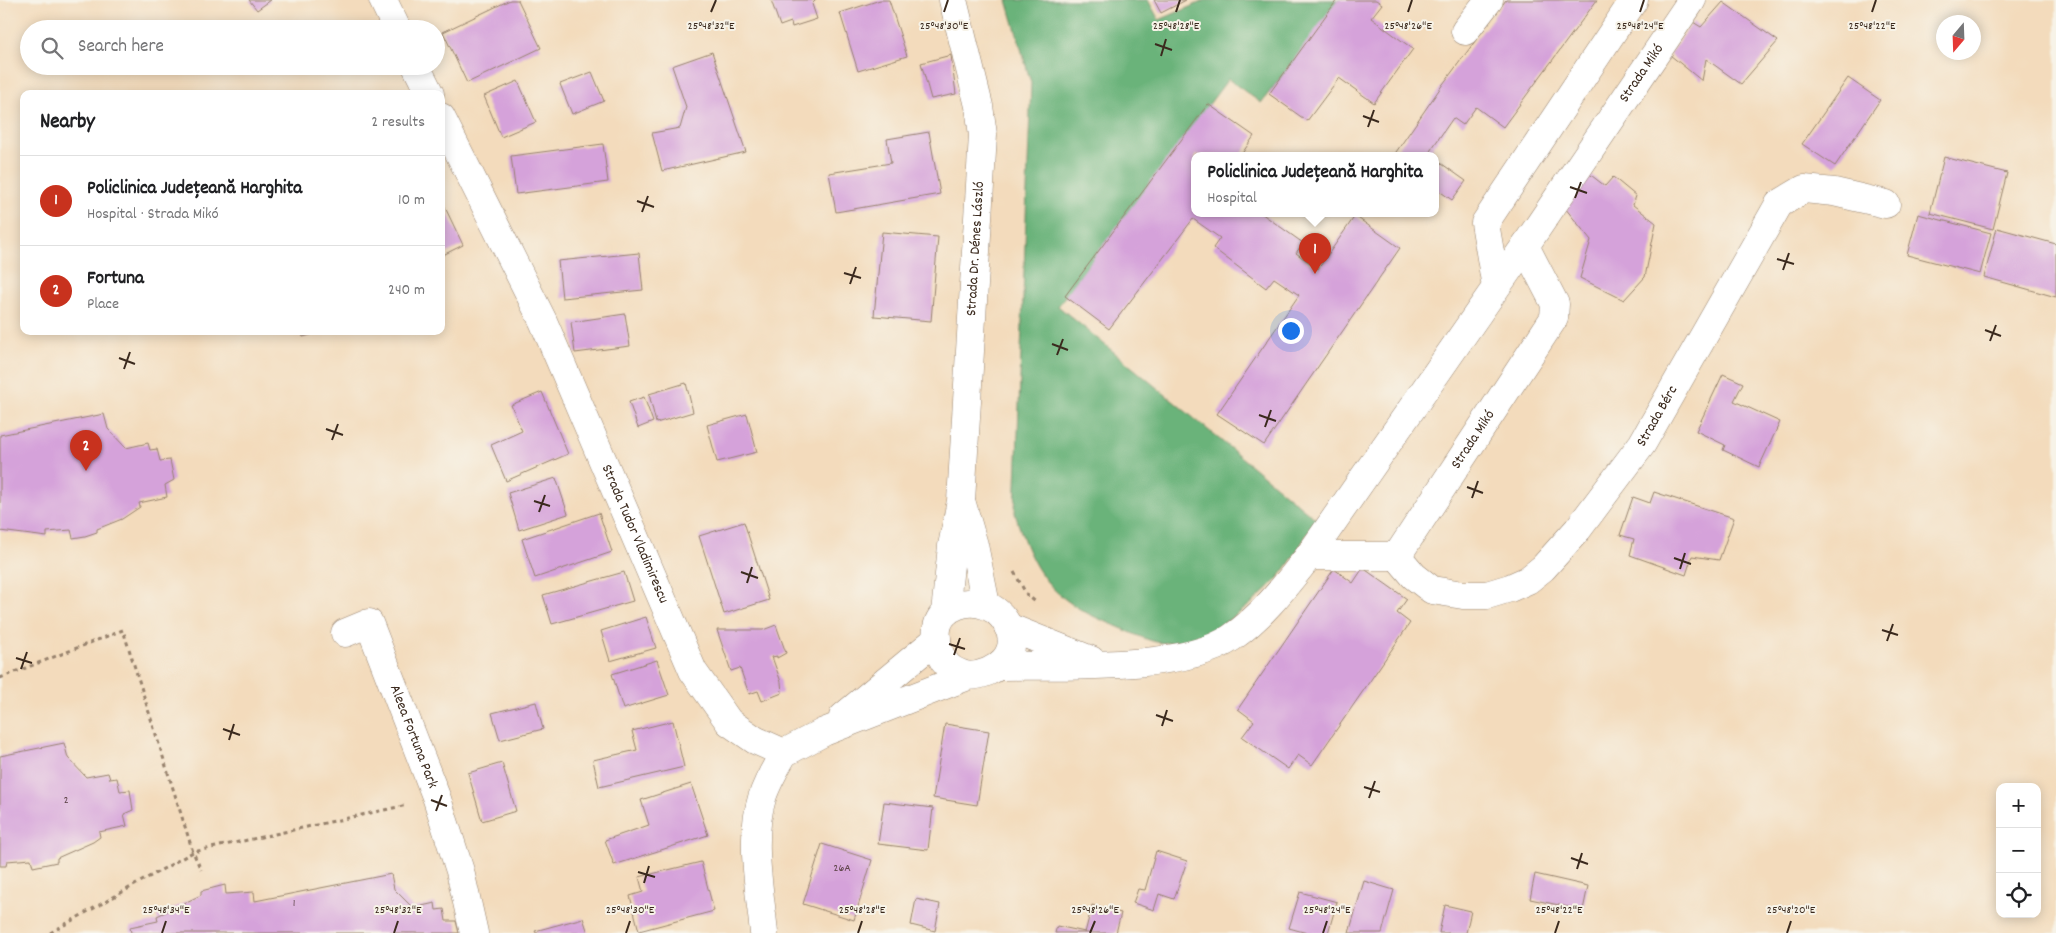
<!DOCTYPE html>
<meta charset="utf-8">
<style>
:root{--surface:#fff;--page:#f6f6f6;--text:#202124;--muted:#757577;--line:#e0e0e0;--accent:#c8321e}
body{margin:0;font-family:Dekko,sans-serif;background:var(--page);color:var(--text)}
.controls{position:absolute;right:15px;bottom:15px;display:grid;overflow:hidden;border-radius:10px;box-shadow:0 2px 12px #0003}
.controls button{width:45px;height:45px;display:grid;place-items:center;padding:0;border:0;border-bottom:1px solid var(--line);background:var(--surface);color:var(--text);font:25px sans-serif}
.compass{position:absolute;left:1936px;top:15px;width:45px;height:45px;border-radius:50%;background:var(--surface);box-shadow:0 2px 12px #0003;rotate:199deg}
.you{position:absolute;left:1290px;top:330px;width:18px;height:18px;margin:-12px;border:4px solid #fff;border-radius:50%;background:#1a73e8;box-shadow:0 0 0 8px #1a73e833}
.badge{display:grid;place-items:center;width:32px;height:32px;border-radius:50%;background:var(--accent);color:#fff;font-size:16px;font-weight:700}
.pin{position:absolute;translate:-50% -41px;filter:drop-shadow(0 1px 2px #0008)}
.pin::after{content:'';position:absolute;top:26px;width:18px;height:15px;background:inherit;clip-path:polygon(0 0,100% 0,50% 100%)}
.popup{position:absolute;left:1191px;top:152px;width:248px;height:65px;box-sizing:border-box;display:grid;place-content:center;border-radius:10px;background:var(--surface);filter:drop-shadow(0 1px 4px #0005);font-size:16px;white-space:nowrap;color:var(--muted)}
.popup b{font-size:19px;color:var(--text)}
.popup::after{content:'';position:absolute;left:50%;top:100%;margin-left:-10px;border:10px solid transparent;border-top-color:var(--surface)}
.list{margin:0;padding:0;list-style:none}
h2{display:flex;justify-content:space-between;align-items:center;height:65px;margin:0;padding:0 20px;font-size:21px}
h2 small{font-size:16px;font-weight:400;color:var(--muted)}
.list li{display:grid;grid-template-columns:32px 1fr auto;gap:15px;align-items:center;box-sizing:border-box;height:90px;padding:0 20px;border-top:1px solid var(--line)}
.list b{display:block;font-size:19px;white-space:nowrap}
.list p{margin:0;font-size:16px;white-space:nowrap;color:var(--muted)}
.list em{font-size:16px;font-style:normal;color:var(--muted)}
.icon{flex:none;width:28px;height:28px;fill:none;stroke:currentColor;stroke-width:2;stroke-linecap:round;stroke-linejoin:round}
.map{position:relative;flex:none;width:2056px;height:933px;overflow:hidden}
.search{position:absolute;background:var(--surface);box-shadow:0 2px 12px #0003;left:20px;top:20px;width:425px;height:55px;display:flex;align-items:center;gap:12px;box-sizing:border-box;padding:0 18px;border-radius:28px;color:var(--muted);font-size:19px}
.panel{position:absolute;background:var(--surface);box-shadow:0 2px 12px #0003;left:20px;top:90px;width:425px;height:245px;border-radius:10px}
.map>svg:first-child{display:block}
.forest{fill:#6ab37a;stroke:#526e4c}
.building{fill:#d5a2da}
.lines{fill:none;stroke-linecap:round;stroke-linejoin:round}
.minor-casing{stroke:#97826d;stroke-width:29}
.path{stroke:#97826d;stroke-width:3;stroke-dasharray:4 4;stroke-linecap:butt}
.minor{stroke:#fff;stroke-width:28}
.ticks{fill:none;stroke:#3b2a1e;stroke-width:2}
.labels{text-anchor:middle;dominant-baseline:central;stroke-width:4;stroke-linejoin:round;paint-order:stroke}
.number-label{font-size:12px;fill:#62484d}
.street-label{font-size:15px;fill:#3b2a1e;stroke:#f7f3e8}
.ticks-label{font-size:12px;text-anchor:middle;fill:#3b2a1e;stroke:#f7f3e8;stroke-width:4;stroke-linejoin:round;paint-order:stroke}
</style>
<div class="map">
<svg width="2056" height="933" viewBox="0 0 2056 933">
<rect width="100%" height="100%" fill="#f7f3e8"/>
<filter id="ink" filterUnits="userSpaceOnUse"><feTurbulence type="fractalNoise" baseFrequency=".02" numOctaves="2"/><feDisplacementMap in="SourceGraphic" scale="10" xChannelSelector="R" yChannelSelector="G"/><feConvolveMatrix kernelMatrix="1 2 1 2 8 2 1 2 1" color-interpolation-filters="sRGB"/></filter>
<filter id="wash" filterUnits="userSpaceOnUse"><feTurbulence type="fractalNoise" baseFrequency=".0096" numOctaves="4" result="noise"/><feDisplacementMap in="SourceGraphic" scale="20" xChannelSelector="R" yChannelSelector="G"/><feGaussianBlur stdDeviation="1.12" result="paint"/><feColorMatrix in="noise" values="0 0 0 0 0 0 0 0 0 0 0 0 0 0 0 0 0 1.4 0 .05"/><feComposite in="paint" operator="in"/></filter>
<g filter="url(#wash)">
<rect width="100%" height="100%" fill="#f3dbbc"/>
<path class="forest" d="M1007,0H1148L1159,20L1206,0H1341L1261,103L1228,79L1058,306L1316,519C1304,538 1293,560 1279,577C1250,608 1207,643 1163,643C1150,643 1122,628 1109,623C1051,600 1032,571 1015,513L1031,83Z"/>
<g id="blocks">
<g class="building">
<path d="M249,0H271L257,10Z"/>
<path d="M510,0H518L541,48L467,83L443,32Z"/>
<path d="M771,0H816L812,4L817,19L792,27L791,22L780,26Z"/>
<path d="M880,0H889L907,56L858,71L840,13Z"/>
<path d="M1154,0H1186L1161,13Z"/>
<path d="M1337,0H1376L1382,4L1371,18L1413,49L1374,103L1339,78L1307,121L1269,94Z"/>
<path d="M1506,0H1597L1503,127L1476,107L1463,125L1453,118L1428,154L1430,155H1394L1443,84Z"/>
<path d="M1723,2L1778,41L1741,84L1706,59L1702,81L1670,55L1693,22L1701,27Z"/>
<path d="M712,52L746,152L662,171L652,133L680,128L686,107L672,66Z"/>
<path d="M951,55L956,94L931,99L921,63Z"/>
<path d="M592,72L604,101L572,114L560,84Z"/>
<path d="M1848,78L1880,100L1835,166L1802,144Z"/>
<path d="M518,81L536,122L501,137L484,96Z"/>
<path d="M1208,104L1254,136L1241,155H1195V213H1261L1303,243L1296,253L1318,269L1355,216L1400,248L1264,445L1217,414L1299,295L1274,278L1266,288L1213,248L1220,238L1193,219L1109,329L1065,296Z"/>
<path d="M929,132L940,194L836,212L829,173L891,163L887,139Z"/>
<path d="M603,144L608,182L516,194L511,156Z"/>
<path d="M1944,157L2007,173L1993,229L1930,213Z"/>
<path d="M1435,159L1466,181L1452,200L1435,188Z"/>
<path d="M1587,172L1605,186L1613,177L1636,196L1633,205L1656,223L1645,277L1624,300L1580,278L1591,240L1565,208Z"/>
<path d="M441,199L463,245L441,256Z"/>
<path d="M1918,214L1991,233L1980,274L1907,255Z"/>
<path d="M1997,228L2056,244V297L1984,277Z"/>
<path d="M882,232L938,237L931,321L874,316Z"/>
<path d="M639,253L643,290L562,298L558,261Z"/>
<path d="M625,314L630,346L575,353L571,322Z"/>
<path d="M301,331H321V332L303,337Z"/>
<path d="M1723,374L1743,383L1734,401L1780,422L1759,467L1723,450L1725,445L1696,431Z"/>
<path d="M686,383L693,412L656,423L649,394Z"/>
<path d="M542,392L568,454L506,481L491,445L522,431L511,405Z"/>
<path d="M644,397L653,422L638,428L629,402Z"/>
<path d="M104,414L108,429L126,448L148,443L150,450L157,449L160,461L170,460L174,480L165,485L167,497L139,503L140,507L122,519L97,529V532L85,536L73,538L71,530L47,532V537L0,531V435Z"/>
<path d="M747,414L757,452L717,462L707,425Z"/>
<path d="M556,478L568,514L519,530L508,493Z"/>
<path d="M1654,492L1734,518L1719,560L1692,556L1686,575L1630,555L1634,539L1620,535L1633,497L1650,503Z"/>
<path d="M599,513L612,552L535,578L522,539Z"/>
<path d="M744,522L769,600L724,614L699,536Z"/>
<path d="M1363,568L1407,599L1397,613L1410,623L1312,765L1298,755L1288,769L1242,737L1254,721L1238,709L1334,569L1353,583Z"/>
<path d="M624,572L633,601L552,624L543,595Z"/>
<path d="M646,617L656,648L610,661L601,631Z"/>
<path d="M776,625L786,653L777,658V656L772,657L781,682L782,693L762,701L758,691L749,694L740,668L731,671L717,630H763Z"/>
<path d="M657,660L669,695L623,709L612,674Z"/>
<path d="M536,702L543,729L500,740L492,713Z"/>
<path d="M673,721L684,767L599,787L593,760L637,750L632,731Z"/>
<path d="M945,724L989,731L977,805L933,798Z"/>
<path d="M64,743L68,758L86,777L108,773L110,779L117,778L120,791L130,790L133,810L124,814L127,826L99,832L100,837L93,842L57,858V862L33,867L31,859L7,861L6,866H0V756Z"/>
<path d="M502,763L516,811L482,821L468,773Z"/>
<path d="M691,784L708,835L614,865L605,840L649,825L641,800Z"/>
<path d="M884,802L933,808L928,850L878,844Z"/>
<path d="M822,844L872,860L854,920L803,904Z"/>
<path d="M1156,851L1187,861L1174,899L1159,894L1154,910L1133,903L1138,889L1145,890Z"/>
<path d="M701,862L714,911L639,931L630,896L643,892L639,877Z"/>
<path d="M391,874L394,889L413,908L435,903L436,910L444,909L446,921H456L459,933H131L130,927L158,921L157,916L201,895V891L225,885L226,894L254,892L255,901Z"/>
<path d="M1535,874L1588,886L1583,910L1530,899Z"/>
<path d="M1364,881L1394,890L1382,933H1349Z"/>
<path d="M1300,892L1337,902L1328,933H1307L1289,928Z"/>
<path d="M916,899L940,904L935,931L911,925Z"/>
<path d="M1092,905L1121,913L1116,933H1085Z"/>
<path d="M1445,905L1471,911L1466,933H1439Z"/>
<path d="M583,918L588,933H536L535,931Z"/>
<path d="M1057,926L1085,932V933H1055Z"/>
</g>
</g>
</g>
<g filter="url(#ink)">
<use href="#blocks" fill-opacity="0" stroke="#97826d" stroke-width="1"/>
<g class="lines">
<defs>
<g id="minor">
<path d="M383,0L397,29"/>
<path d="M1465,31L1489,0"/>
<path d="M416,66L430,94"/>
<path id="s1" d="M441,117L543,321L693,671L729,722L755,740L784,753"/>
<path d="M1496,287L1485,223L1634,0"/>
<path d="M962,504L974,545L986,605"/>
<path d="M1309,556H1397"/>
<path id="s2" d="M1397,556L1414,576L1432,590L1463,595H1487L1510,588L1528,580L1543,568L1578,529L1642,444L1779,204L1804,189L1834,192L1886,204"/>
<path id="s3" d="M1397,556L1554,318L1555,304L1525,246"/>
<path id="s4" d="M945,613L952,546L961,501L983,135L979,106L953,0"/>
<path d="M1008,627L1091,660"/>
<path id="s5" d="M345,633L369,623L437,799L460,871L474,933"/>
<path id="s6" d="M1000,666C1059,665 1184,671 1231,638C1262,617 1286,585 1309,556L1525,246L1692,0"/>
<path d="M843,717L937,639"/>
<path d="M784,753L824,732L968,676C996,675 1023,653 1007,624C994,601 965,596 945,613C931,626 936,654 948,666C953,671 961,674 968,676"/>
<path d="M764,933C760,890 749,840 762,798C767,782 776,767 784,753"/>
</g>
</defs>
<use href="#minor" class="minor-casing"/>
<g class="path">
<path d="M1014,572L1027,595L1037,603"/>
<path d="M0,678L123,630L193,852L201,870"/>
<path d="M50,933L193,852L407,805"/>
</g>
<use href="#minor" class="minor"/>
</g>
</g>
<path class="ticks" d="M711,12L716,0M944,12L948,0M1176,12L1180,0M1408,12L1412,0M1640,12L1644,0M1872,12L1876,0M1155,44L1172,50M1161,56L1166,39M1363,116L1379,122M1368,127L1374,110M1570,187L1587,193M1575,198L1581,182M637,201L654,207M642,212L648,196M1777,259L1794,264M1783,270L1789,253M844,273L861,278M850,284L856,267M1985,330L2001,336M1990,341L1996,325M1052,344L1068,350M1057,355L1063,339M119,358L135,364M124,369L130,352M1259,415L1276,421M1265,427L1271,410M326,429L343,435M332,440L338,424M1467,487L1483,493M1472,498L1478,481M534,501L550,506M539,512L545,495M1674,558L1691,564M1680,569L1685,553M741,572L758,578M747,583L752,567M1882,630L1898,635M1887,641L1893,624M949,644L965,649M954,655L960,638M16,658L32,663M21,669L27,652M1156,715L1173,721M1162,726L1167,710M223,729L240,735M229,740L234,724M1364,787L1380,792M1369,798L1375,781M431,800L447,806M436,811L442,795M1571,858L1588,864M1577,869L1582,853M638,872L655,877M644,883L649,866M162,933L166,921M394,933L398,921M626,933L630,921M858,933L862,921M1090,933L1095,921M1323,933L1327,921M1555,933L1559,921M1787,933L1791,921"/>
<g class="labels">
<g class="number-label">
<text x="66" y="800">2</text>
<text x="842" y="868">26A</text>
<text x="294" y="903">1</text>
</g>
<g class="street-label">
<text stroke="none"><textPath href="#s6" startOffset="935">Strada Mikó</textPath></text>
<text stroke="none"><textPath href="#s4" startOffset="366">Strada Dr. Dénes László</textPath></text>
<text stroke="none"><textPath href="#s2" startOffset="358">Strada Bérc</textPath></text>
<text stroke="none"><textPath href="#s3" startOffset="139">Strada Mikó</textPath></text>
<text stroke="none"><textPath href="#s1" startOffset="460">Strada Tudor Vladimirescu</textPath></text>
<text stroke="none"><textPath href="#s5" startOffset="148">Aleea Fortuna Park</textPath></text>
</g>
</g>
<g class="ticks-label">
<text x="711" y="29">25°48'32"E</text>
<text x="944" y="29">25°48'30"E</text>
<text x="1176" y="29">25°48'28"E</text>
<text x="1408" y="29">25°48'26"E</text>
<text x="1640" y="29">25°48'24"E</text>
<text x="1872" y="29">25°48'22"E</text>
<text x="166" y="913">25°48'34"E</text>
<text x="398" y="913">25°48'32"E</text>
<text x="630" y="913">25°48'30"E</text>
<text x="862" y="913">25°48'28"E</text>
<text x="1095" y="913">25°48'26"E</text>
<text x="1327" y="913">25°48'24"E</text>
<text x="1559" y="913">25°48'22"E</text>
<text x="1791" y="913">25°48'20"E</text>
</g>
</svg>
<div class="controls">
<button>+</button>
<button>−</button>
<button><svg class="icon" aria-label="locate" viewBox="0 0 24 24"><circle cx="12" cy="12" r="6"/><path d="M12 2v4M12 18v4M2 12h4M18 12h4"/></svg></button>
</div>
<svg class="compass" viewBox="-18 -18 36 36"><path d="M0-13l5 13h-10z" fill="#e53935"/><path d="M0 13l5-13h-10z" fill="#757577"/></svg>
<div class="you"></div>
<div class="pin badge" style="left:1315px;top:274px">1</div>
<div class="popup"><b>Policlinica Județeană Harghita</b>Hospital</div>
<div class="pin badge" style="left:86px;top:471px">2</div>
<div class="search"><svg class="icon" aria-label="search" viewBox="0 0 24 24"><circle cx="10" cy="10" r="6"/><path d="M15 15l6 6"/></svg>Search here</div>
<section class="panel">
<h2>Nearby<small>2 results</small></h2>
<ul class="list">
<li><span class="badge">1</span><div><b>Policlinica Județeană Harghita</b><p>Hospital · Strada Mikó</p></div><em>10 m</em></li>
<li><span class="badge">2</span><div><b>Fortuna</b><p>Place</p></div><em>240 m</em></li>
</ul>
</section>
</div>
